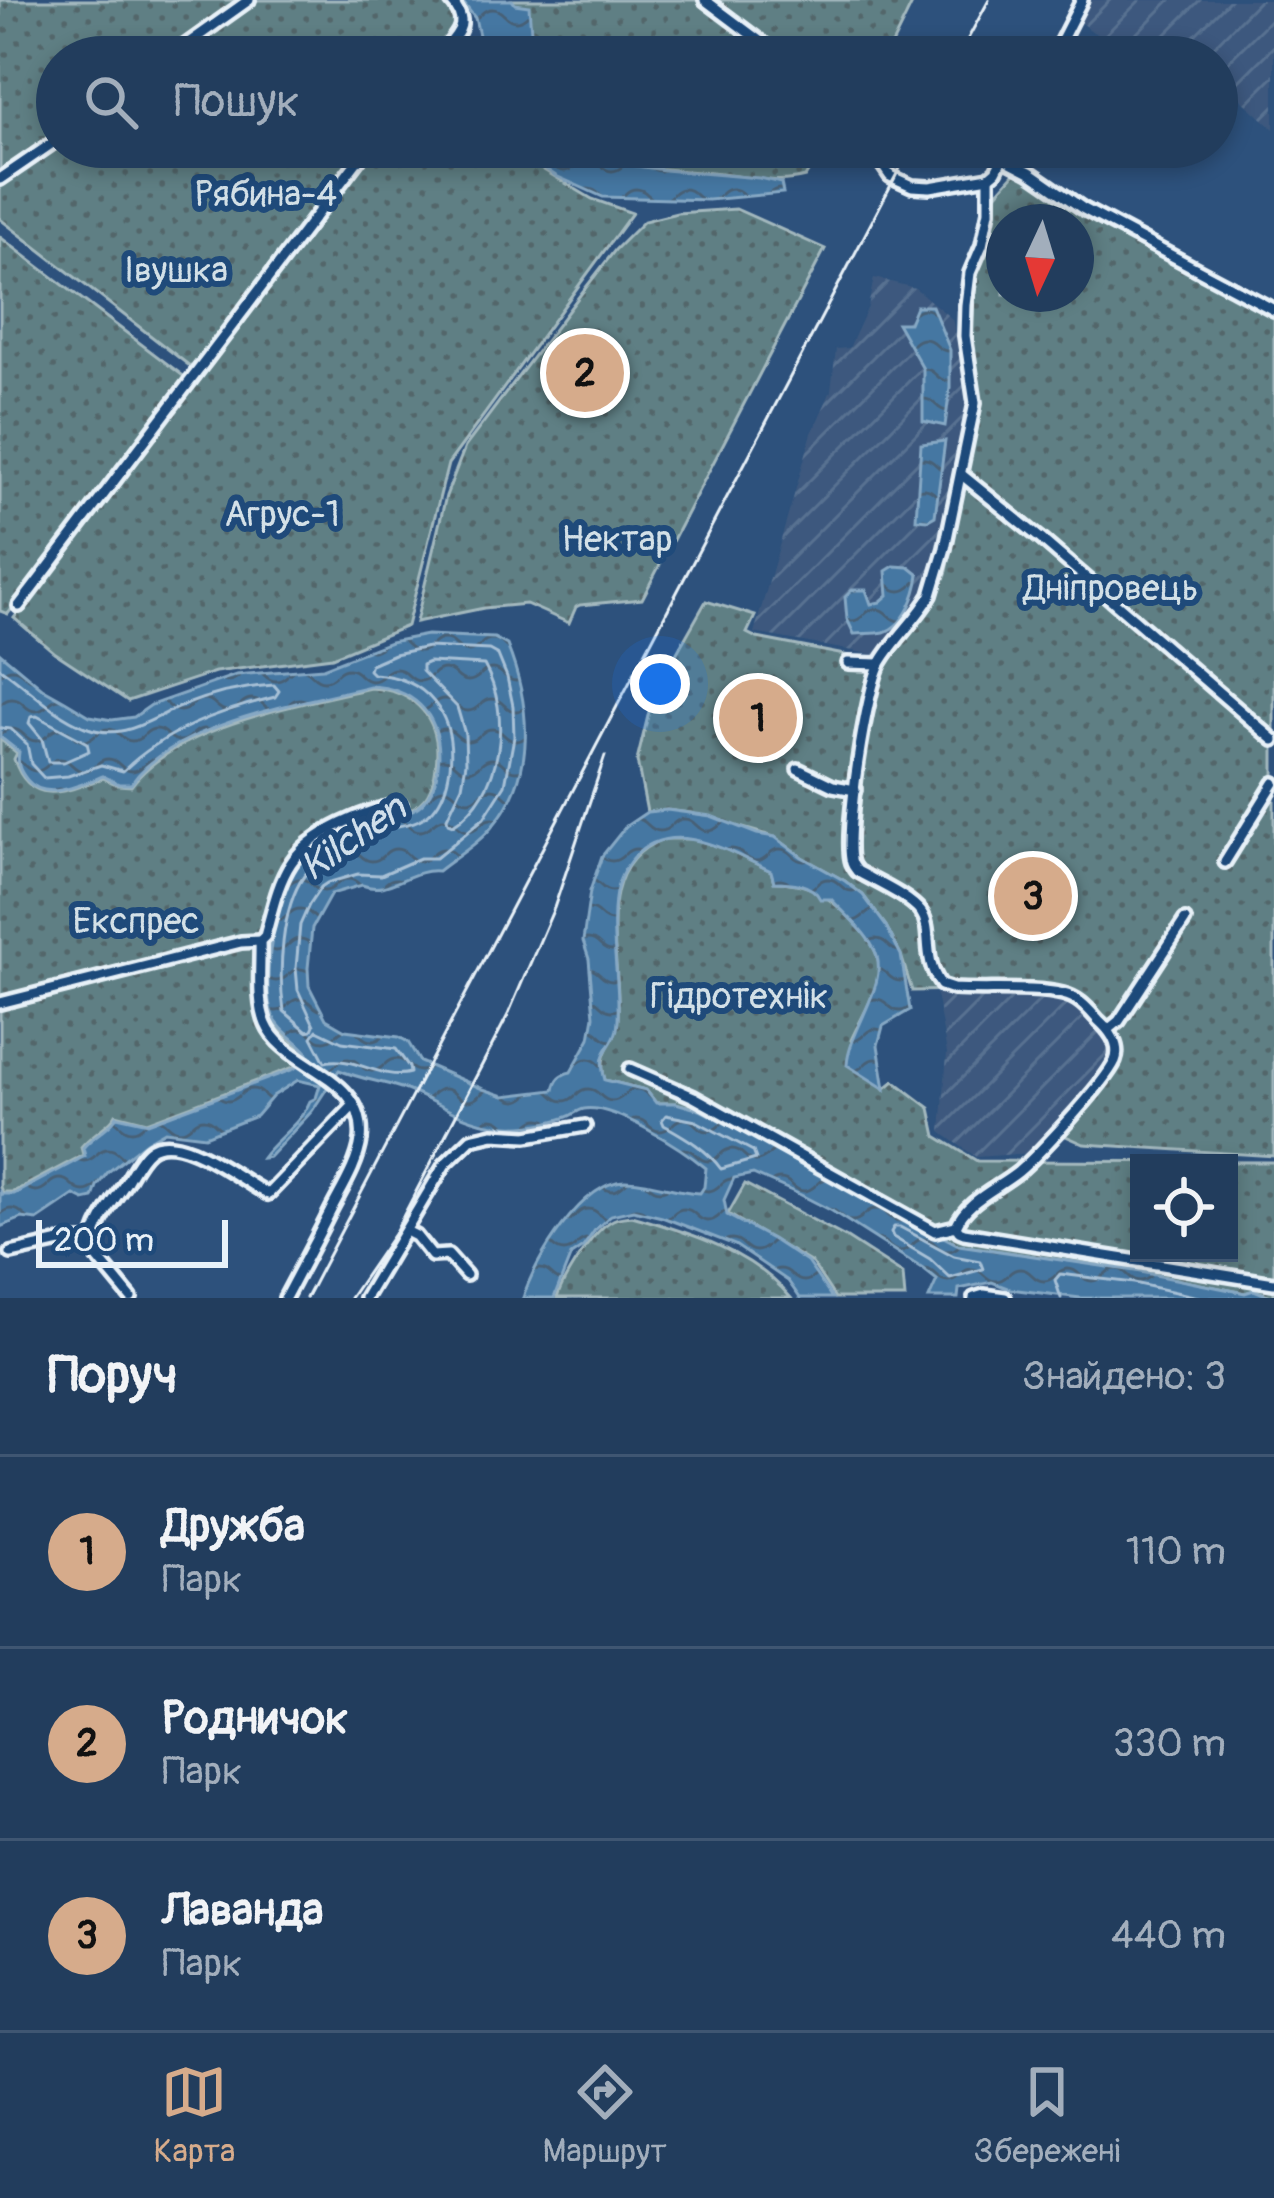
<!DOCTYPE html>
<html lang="uk">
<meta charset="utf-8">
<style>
:root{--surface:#223d5d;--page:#2e4866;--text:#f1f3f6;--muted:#a2aebc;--line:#3f5672;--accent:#d6ab8b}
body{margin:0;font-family:Pangolin,sans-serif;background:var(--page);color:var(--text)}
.controls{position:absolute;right:36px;bottom:36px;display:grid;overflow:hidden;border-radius:0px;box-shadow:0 6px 18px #0003}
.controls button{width:108px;height:108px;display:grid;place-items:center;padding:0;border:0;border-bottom:3px solid var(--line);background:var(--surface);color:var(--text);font:60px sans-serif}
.compass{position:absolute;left:986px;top:204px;width:108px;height:108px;border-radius:50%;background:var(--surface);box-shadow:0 6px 18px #0003;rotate:184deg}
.scale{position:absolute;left:36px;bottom:30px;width:192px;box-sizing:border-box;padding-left:12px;border:6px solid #e8f1f8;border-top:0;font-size:33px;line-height:42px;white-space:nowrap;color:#e8f1f8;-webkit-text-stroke:9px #1f4a7a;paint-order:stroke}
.you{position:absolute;left:660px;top:684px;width:42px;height:42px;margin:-30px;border:9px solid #fff;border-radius:50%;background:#1a73e8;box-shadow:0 0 0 18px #1a73e833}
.badge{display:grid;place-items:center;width:78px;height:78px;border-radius:50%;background:var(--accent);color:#111;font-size:39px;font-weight:700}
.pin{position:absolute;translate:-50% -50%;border:6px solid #fff;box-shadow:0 3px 12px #0006}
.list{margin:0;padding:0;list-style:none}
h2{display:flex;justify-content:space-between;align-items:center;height:156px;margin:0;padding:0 48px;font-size:51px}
h2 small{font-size:39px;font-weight:400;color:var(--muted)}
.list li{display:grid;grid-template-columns:78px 1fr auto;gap:36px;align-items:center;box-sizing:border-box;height:192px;padding:0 48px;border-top:3px solid var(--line)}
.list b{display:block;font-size:45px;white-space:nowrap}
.list p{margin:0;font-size:39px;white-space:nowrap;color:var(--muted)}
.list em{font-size:39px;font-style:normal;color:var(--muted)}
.icon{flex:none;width:66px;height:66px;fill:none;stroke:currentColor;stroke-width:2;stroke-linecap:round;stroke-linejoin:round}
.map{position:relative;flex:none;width:1274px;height:1298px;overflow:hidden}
.search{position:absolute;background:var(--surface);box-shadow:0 6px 18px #0003;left:36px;right:36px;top:36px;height:132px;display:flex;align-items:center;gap:30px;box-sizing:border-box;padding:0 42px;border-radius:66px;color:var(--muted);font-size:45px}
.sheet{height:732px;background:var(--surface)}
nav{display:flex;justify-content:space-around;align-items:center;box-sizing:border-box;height:168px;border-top:3px solid var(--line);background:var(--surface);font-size:33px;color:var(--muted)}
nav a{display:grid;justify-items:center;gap:6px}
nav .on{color:var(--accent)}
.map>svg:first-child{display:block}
.industrial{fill:url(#industrial-furrows)}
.garden{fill:url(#garden-dots);stroke:#a3b8be;stroke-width:3;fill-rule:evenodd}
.water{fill:url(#water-waves);stroke:#86a8c4;stroke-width:3}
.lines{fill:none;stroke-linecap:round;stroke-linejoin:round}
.shore{stroke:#a7c0d6;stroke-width:3}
.minor-casing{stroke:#e8f1f8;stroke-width:18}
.minor{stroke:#1f4a7a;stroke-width:9}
.rail{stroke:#e8f1f8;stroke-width:3}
.labels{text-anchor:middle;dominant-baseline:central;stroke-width:12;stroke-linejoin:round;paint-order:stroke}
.park-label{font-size:36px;fill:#d3e0e7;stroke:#1f4a7a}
.water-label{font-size:39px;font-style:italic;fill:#d0dfeb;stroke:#1f4a7a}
</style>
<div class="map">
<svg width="1274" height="1298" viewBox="0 0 1274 1298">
<defs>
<pattern id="industrial-furrows" width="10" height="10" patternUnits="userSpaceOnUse" patternTransform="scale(3)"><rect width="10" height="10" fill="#3d597e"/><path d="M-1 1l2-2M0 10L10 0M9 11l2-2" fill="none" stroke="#597191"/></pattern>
<pattern id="garden-dots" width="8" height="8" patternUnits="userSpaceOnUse" patternTransform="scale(3)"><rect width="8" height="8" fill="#5e7f84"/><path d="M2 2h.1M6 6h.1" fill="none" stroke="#53666a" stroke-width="1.8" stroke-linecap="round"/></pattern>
<pattern id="water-waves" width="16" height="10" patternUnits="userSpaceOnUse" patternTransform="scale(3)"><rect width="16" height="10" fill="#4577a2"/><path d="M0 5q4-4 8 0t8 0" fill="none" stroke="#466076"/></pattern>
</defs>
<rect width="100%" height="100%" fill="#2d517c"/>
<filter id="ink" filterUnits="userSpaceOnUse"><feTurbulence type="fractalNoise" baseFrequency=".00833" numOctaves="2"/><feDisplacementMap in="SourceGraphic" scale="24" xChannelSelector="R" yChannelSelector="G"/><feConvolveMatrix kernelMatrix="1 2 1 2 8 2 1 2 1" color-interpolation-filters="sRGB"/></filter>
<g filter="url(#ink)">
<g class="industrial">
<path d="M1089,0H1274V129L1231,90L1217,107V57H1128L1078,21Z"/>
<path d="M874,278L915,288L952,319L968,380L959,455L942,546L928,588L906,628L881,656L754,633L812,433L831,391L836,349L849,348L868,307Z"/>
<path d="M936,994L1066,998L1081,1006L1104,1032L1114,1049L1112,1058L1092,1088L1032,1153L976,1157L941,1132L947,1053Z"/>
</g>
<g class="garden">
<path d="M0,0H241L162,57H57V133L0,173Z"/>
<path d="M257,0H444L455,15L457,27L433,57H178Z"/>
<path d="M512,0H701L778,57H530L531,32Z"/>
<path d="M710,0H914L886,57H787Z"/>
<path d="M57,144V147H363L275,259L195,370L0,219V186Z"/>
<path d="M375,147H511L517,154L592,199L632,213L448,464L407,626L332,657L215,672L128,701L54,652L14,618Z"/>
<path d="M573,147H823L805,177C775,185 752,177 721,174C671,169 619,169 573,147Z"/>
<path d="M1023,164L1274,314V1156L1084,1144L1059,1133L1120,1058C1119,1030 1093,996 1064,991C1052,989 1038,990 1026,990C988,989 950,990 912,991L901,955L886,926L863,895L845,881L802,857L775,837L691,813L667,810L647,812L637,761L653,695L706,601L755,616L747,633L757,638L865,659L884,666L935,603L947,571L980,404L969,325L975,277L997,193ZM1004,222H1076V294H1004Z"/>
<path d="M736,209L825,249L642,599L580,605L576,607L569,623L526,604L484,608L416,622L446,496L465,447L577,299L615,250L644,221L677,213Z"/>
<path d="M0,237L186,378L8,614L0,611Z"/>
<path d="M370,688C417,690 442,721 436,766C435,777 431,792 423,800C410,815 389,812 372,817C358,821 342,829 330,836C315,844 298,858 289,873C272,902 258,984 271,1016C277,1031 298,1043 308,1055L294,1067L147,1122L116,1114C112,1124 91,1134 81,1147L83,1155L13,1192H2L0,1187V739L17,753L14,759C30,808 66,792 103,778L118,785L131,786C176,725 300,705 370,688Z"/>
<path d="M663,839H694L723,848L771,871L774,882C787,882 801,884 812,889C835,900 880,940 879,968C878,992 861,1018 851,1040L884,1089L894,1081L930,1108L936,1136L977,1161L1274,1162V1297L1254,1290L1245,1293L1135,1271L959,1245L700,1110L676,1103H656L646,1090L605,1080C596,1050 617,1044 618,1018C622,957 589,867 663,839ZM1139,1163H1229V1253H1139Z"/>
<path d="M745,1184L847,1238L903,1274L905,1298H835L812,1263L728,1214Z"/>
<path d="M632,1216C688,1232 752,1251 791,1298H557C563,1278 594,1229 613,1220C619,1217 625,1217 632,1216Z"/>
</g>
<g class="water">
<path d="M461,0H512L515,4L529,6L531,32L530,57H484L475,18Z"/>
<path d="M513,147H573L623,164L664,170L759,178L781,183L783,193L708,200L603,197L556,176Z"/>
<path d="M916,306H932L950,350V388L945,426L923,421V369L897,323H909Z"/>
<path d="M945,441L935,516L928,520L916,519L921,444Z"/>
<path d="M894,566L909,567L919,575C916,595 906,625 884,632C876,634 863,633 854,634L847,619L845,597L852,590H866L871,604L880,602L888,595L886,571Z"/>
<path d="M427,635L494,638L507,645C530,702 537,772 495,823C480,843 457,856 438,871C410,868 389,896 362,885L331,894L312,928L308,968L309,986L326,1019L345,1030L399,1037L408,1042L420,1062L483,1089L504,1096L554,1090C556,1079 561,1074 571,1072L590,1038L594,1016L589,959L583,941L590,891L602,856L626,826L647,812L667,810L711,816L757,834L775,837L802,857L845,881L863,895L886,926L901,955L910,1010L883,1026L878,1045L885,1089L847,1065C849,1029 892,981 874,949C864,930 846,915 831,899H820C813,883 790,882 774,882L771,871C730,852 672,816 634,857C623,869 617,882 615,899C611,931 617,968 618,1001C618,1010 619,1020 617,1029C612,1051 596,1048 605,1080L646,1090L656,1103H676L700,1110L959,1245L1135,1271L1245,1293L1254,1290L1274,1298H1080L1010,1289L992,1282L959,1289L958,1298H929L937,1280L923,1269L832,1211L801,1195L753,1174L734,1178L724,1200L727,1215L772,1239L807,1262L832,1298H800L788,1281L735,1245L662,1217L633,1210L611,1215L595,1230L583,1247L571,1255L554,1298H523C534,1261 582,1182 625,1181C650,1181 675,1192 700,1193L704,1187L706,1168C683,1149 614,1104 584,1109C578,1110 573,1115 567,1117C545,1125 518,1128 495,1125C460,1121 433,1099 401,1088C380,1081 360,1079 339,1070L312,1111L269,1157L262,1158C276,1138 300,1125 310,1101L316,1098L320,1085L298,1080L273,1096L256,1116L205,1136L165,1131L146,1142L108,1172L97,1186L93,1198L84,1200L74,1195L37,1220L22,1218L0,1227V1192L2,1194H14L85,1156L83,1148C93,1135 112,1127 117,1116L148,1123L294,1069L310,1056C301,1042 280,1032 273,1016C259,986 276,889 298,865C315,846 336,835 359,825C380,815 411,819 426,799C436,786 438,771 439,755C439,713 412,688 370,686C301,703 173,723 131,784H119L103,776C80,785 45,802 27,780C19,770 17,764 19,752L0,737V653L42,688L65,701L90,716L112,720L134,717L151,705L236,675L323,668L390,642Z"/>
</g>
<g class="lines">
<g class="shore">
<path d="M428,647L489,650L498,655L507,677L513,706L514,737L505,785L484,818L436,858H420L381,875L358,874L327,883L321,887L309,905L300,925L296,968L298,990L314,1025L312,1030L307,1031L284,1011C278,974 281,908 304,876C320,855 348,839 373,831C394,825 417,827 433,810C443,799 448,782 450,767C456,715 427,677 373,674L369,670L371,664L394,654Z"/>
<path d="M429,662L484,665C512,714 503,793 453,825L448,823L447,818L462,786L466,763L465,734L457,707L422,671V665Z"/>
<path d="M0,668C28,687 52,714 85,727C124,742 149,719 182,706C212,694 242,687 274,685L279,691L275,697C219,711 164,731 123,771L101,765L68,776L44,778L31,764L27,744L11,729L0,728"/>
<path d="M37,716L87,743L89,751L64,762H48L42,739L29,723L31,717Z"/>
<path d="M317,1030L342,1042L396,1049L409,1067L410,1073C382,1081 353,1055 325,1062L312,1037Z"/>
<path d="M666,1115L696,1121L753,1151L756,1159L721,1169C707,1149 685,1137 664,1125L662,1120Z"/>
<path d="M894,1227H900L954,1256L980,1261L983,1269L950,1278L930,1259L893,1237L891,1232Z"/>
<path d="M1061,1298L1055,1280L1060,1274L1134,1283L1203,1298"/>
</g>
<defs>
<g id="minor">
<path d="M705,0L781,57"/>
<path d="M169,57L249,0"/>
<path d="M438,57C456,35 473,25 450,0"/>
<path d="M1053,57L1082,0"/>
<path d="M870,147L890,176L912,186L930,187L989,177L996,171L1008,147"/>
<path d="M1003,158L1030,172L1082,208L1274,310"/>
<path d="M0,179L57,140"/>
<path d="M962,475L1041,539L1274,740"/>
<path d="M19,606L368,147"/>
<path d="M848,663L879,664"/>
<path d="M798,769L833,786L855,790"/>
<path d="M1225,862L1274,783"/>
<path d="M0,1003L241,942L260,941"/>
<path d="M1108,1030L1119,1021L1185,920"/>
<path d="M630,1069L694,1097L935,1231L956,1226C967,1200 997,1189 1018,1172C1038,1155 1105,1083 1115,1061C1121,1046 1110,1031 1099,1021C1088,1009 1080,998 1063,994C1035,987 984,991 953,989L941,985C921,957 934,931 921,912C909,896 874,881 857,871C855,868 853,866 852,863C843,839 867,684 881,662C895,638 917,619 931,595L945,548L975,403L965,336L966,305L970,273L982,245L989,211V177"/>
<path d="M956,1226L959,1231L964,1233L1274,1283"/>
<path d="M406,1231L416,1236L432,1256L448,1255L466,1275"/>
<path d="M92,1248C95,1223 113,1202 127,1181C133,1171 140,1157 149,1150C178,1127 242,1182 268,1194L354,1105"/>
<path d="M11,1253L60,1242L84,1241L131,1298"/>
<path d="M285,1298C301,1268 317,1238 332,1208C343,1187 358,1163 361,1140C368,1075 284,1068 266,1024C256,1000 261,966 260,941L265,936C272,912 277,884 291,863C311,832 367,809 401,805"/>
<path d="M365,1298L445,1164L471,1139L493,1134L527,1136L585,1126"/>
<path d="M974,1298L984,1295L1005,1298"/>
</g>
</defs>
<use href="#minor" class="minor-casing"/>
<use href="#minor" class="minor"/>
<g class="rail">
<path d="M958,57L989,0"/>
<path d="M306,1298L911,147"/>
<path d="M350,1298L394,1234L508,1015L554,908L605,756"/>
</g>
</g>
</g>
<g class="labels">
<g class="park-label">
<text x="266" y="194">Рябина-4</text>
<text x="176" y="270">Івушка</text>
<text x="282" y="514">Агрус-1</text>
<text x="617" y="539">Нектар</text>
<text x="1111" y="588">Дніпровець</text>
<text x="136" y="921">Експрес</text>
<text x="739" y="996">Гідротехнік</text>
</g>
<g class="water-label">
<text transform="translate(353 838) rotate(-35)">Kilchen</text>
</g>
</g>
</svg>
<div class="controls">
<button><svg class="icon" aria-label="locate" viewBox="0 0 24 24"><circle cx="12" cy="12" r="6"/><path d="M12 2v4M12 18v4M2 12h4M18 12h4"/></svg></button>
</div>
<svg class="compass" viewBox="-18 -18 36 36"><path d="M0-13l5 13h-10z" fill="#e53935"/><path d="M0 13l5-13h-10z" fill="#a2aebc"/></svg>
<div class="scale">200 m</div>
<div class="you"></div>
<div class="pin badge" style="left:758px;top:718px">1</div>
<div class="pin badge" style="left:585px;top:373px">2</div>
<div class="pin badge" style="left:1033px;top:896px">3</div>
<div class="search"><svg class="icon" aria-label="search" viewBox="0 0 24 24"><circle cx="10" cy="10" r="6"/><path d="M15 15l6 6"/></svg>Пошук</div>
</div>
<section class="sheet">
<h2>Поруч<small>Знайдено: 3</small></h2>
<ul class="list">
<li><span class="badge">1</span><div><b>Дружба</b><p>Парк</p></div><em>110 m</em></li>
<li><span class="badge">2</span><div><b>Родничок</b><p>Парк</p></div><em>330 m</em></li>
<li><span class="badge">3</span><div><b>Лаванда</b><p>Парк</p></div><em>440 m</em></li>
</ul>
</section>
<nav>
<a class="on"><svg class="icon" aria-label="map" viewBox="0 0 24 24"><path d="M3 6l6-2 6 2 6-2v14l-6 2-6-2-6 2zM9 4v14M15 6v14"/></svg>Карта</a>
<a><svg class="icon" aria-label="directions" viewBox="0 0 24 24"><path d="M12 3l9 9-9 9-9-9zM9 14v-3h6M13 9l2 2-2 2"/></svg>Маршрут</a>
<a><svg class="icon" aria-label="saved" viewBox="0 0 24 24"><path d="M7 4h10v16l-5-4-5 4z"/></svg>Збережені</a>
</nav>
